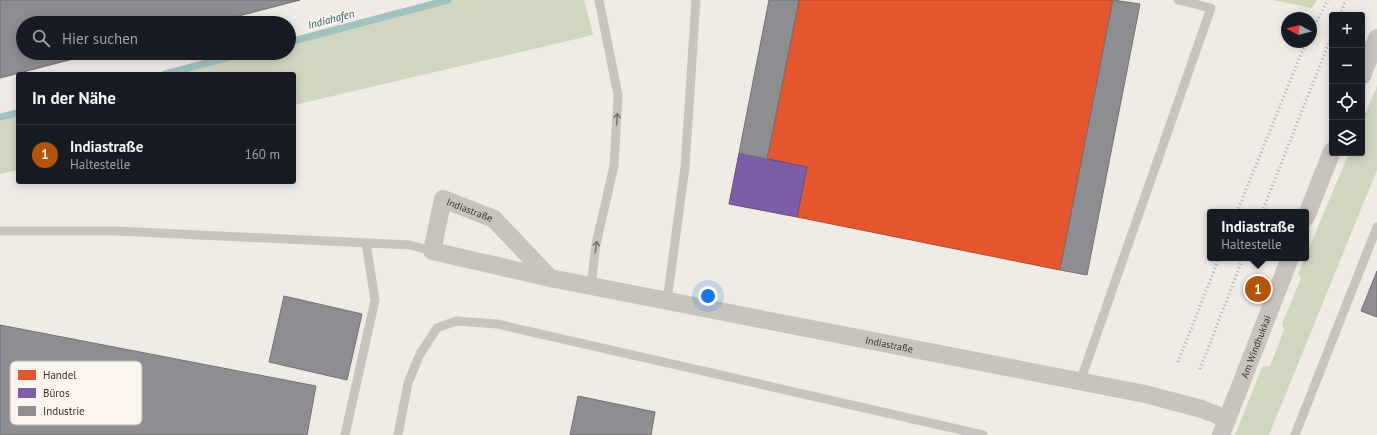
<!DOCTYPE html>
<html lang="de">
<meta charset="utf-8">
<style>
:root{--surface:#171b24;--page:#242831;--text:#f1f3f6;--muted:#9ea1a6;--line:#363941;--accent:#b45309}
body{margin:0;font-family:"PT Sans",sans-serif;background:var(--page);color:var(--text)}
.controls{position:absolute;right:12px;top:12px;display:grid;overflow:hidden;border-radius:4px;box-shadow:0 2px 10px #0003}
.controls button{width:36px;height:36px;display:grid;place-items:center;padding:0;border:0;border-bottom:1px solid var(--line);background:var(--surface);color:var(--text);font:20px sans-serif}
.compass{position:absolute;left:1281px;top:12px;width:36px;height:36px;border-radius:50%;background:var(--surface);box-shadow:0 2px 10px #0003;rotate:277deg}
.you{position:absolute;left:708px;top:296px;width:14px;height:14px;margin:-10px;border:3px solid #fff;border-radius:50%;background:#1a73e8;box-shadow:0 0 0 6px #1a73e833}
.badge{display:grid;place-items:center;width:26px;height:26px;border-radius:50%;background:var(--accent);color:#fff;font-size:13px;font-weight:700}
.pin{position:absolute;translate:-50% -50%;border:2px solid #fff;box-shadow:0 1px 4px #0006}
.popup{position:absolute;left:1207px;top:209px;width:102px;height:52px;box-sizing:border-box;display:grid;place-content:center;border-radius:4px;background:var(--surface);filter:drop-shadow(0 1px 3px #0005);font-size:13px;white-space:nowrap;color:var(--muted)}
.popup b{font-size:15px;color:var(--text)}
.popup::after{content:'';position:absolute;left:50%;top:100%;margin-left:-8px;border:8px solid transparent;border-top-color:var(--surface)}
.list{margin:0;padding:0;list-style:none}
h2{display:flex;justify-content:space-between;align-items:center;height:52px;margin:0;padding:0 16px;font-size:17px}
h2 small{font-size:13px;font-weight:400;color:var(--muted)}
.list li{display:grid;grid-template-columns:26px 1fr auto;gap:12px;align-items:center;box-sizing:border-box;height:60px;padding:0 16px;border-top:1px solid var(--line)}
.list b{display:block;font-size:15px;white-space:nowrap}
.list p{margin:0;font-size:13px;white-space:nowrap;color:var(--muted)}
.list em{font-size:13px;font-style:normal;color:var(--muted)}
.icon{flex:none;width:22px;height:22px;fill:none;stroke:currentColor;stroke-width:2;stroke-linecap:round;stroke-linejoin:round}
.map{position:relative;flex:none;width:1377px;height:435px;overflow:hidden}
.search{position:absolute;background:var(--surface);box-shadow:0 2px 10px #0003;left:16px;top:16px;width:280px;height:44px;display:flex;align-items:center;gap:10px;box-sizing:border-box;padding:0 14px;border-radius:22px;color:var(--muted);font-size:15px}
.panel{position:absolute;background:var(--surface);box-shadow:0 2px 10px #0003;left:16px;top:72px;width:280px;height:112px;border-radius:4px}
.map>svg:first-child{display:block}
.green{fill:#d1d6bf}
.shops{fill:#e4572e;stroke:#b14b2d}
.offices{fill:#7b5ea7;stroke:#685082}
.industry{fill:#8d8d92;stroke:#747173}
.lines{fill:none;stroke-linecap:round;stroke-linejoin:round}
.stream{stroke:#a1c2c1;stroke-width:7}
.lane{stroke:#c9c3be;stroke-width:9}
.street{stroke:#c9c3be;stroke-width:18}
.rail{stroke:#b1aca8;stroke-width:3;stroke-dasharray:1 3;stroke-linecap:butt}
.oneway{stroke:#7b726d}
.labels{text-anchor:middle;dominant-baseline:central;stroke-width:4;stroke-linejoin:round;paint-order:stroke}
.street-label{font-size:10px;fill:#3b302b;stroke:#fbf5ee}
.water-label{font-size:11px;font-style:italic;fill:#1f5a5e;stroke:#fbf5ee}
.key{fill:#fbf5ee;stroke:#c1bab4;stroke-width:1}
.key-label{font-size:11px;fill:#3b302b}
</style>
<div class="map">
<svg width="1377" height="435" viewBox="0 0 1377 435">
<rect width="100%" height="100%" fill="#f0ebe5"/>
<g class="green">
<path d="M451,0H584L593,35L294,105V74H174L252,53H289V43Z"/>
<path d="M1273,0H1317L1312,8Z"/>
<path d="M1377,86V170L1269,435H1235L1262,367L1270,366L1284,330L1282,324L1301,278L1298,274L1349,153H1362V121Z"/>
<path d="M18,116V170L0,174V120Z"/>
</g>
<path class="shops" d="M799,0H1113L1060,270L797,217L807,167L767,159Z"/>
<path class="offices" d="M739,153L807,167L797,217L729,204Z"/>
<g class="industry">
<path d="M0,0H300L212,23H23V53H96L0,78Z"/>
<path d="M769,0H799L767,159L739,153Z"/>
<path d="M1113,0L1140,4L1087,275L1060,270Z"/>
<path d="M1377,271V317L1361,311Z"/>
<path d="M284,296L362,314L347,380L269,362Z"/>
<path d="M0,325L316,386L307,435H0Z"/>
<path d="M578,396L655,412L651,435H570Z"/>
</g>
<g class="lines">
<g class="stream">
<path d="M289,42L448,0"/>
<path d="M165,74L245,53"/>
<path d="M0,117L18,113"/>
</g>
<g class="lane">
<path d="M0,231H117L410,245L432,251"/>
<path d="M591,286L596,244L614,166L618,95L599,0"/>
<path d="M667,301L685,167L696,0"/>
<path d="M1080,382L1211,8L1178,0"/>
<path d="M345,435L375,300L366,243"/>
<path d="M398,435L408,383L420,354L437,328L456,321L497,324L983,435"/>
<path d="M1295,435L1377,227"/>
</g>
<g class="street">
<path d="M1362,76L1377,38"/>
<path d="M1306,217L1332,151"/>
<path id="s1" d="M550,278L432,251L443,199L494,219L550,278L1145,394L1202,409L1227,419"/>
<path id="s2" d="M1221,435L1290,258"/>
</g>
<g class="rail">
<path d="M1340,15L1346,0"/>
<path d="M1311,32L1328,0"/>
<path d="M1237,212L1306,42"/>
<path d="M1262,212L1332,35"/>
<path d="M1178,362L1219,258"/>
<path d="M1200,369L1243,258"/>
</g>
</g>
<defs><path id="oneway-shaft" d="M-6 0H5M1.5-3L5.5 0L1.5 3" fill="none" stroke-width="1.6" stroke-linecap="round" stroke-linejoin="round"/></defs>
<g class="oneway">
<use href="#oneway-shaft" transform="translate(617 119) rotate(-86)"/>
<use href="#oneway-shaft" transform="translate(596 247) rotate(-81)"/>
</g>
<g class="labels">
<g class="street-label">
<text stroke="none"><textPath href="#s1" startOffset="203">Indiastraße</textPath></text>
<text stroke="none"><textPath href="#s1" startOffset="656">Indiastraße</textPath></text>
<text stroke="none"><textPath href="#s2" startOffset="95">Am Windhukkai</textPath></text>
</g>
<g class="water-label">
<text transform="translate(331 19) rotate(-15)">Indiahafen</text>
</g>
</g>
<rect x="10" y="361" width="132" height="64" rx="6" class="key"/>
<rect x="18" y="370" width="18" height="10" fill="#e4572e"/>
<rect x="18" y="388" width="18" height="10" fill="#7b5ea7"/>
<rect x="18" y="406" width="18" height="10" fill="#8d8d92"/>
<g class="key-label">
<text x="43" y="379">Handel</text>
<text x="43" y="397">Büros</text>
<text x="43" y="415">Industrie</text>
</g>
</svg>
<div class="controls">
<button>+</button>
<button>−</button>
<button><svg class="icon" aria-label="locate" viewBox="0 0 24 24"><circle cx="12" cy="12" r="6"/><path d="M12 2v4M12 18v4M2 12h4M18 12h4"/></svg></button>
<button><svg class="icon" aria-label="layers" viewBox="0 0 24 24"><path d="M12 4l9 5-9 5-9-5zM3 14l9 5 9-5"/></svg></button>
</div>
<svg class="compass" viewBox="-18 -18 36 36"><path d="M0-13l5 13h-10z" fill="#e53935"/><path d="M0 13l5-13h-10z" fill="#9ea1a6"/></svg>
<div class="you"></div>
<div class="pin badge" style="left:1258px;top:289px">1</div>
<div class="popup"><b>Indiastraße</b>Haltestelle</div>
<div class="search"><svg class="icon" aria-label="search" viewBox="0 0 24 24"><circle cx="10" cy="10" r="6"/><path d="M15 15l6 6"/></svg>Hier suchen</div>
<section class="panel">
<h2>In der Nähe<small></small></h2>
<ul class="list">
<li><span class="badge">1</span><div><b>Indiastraße</b><p>Haltestelle</p></div><em>160 m</em></li>
</ul>
</section>
</div>
